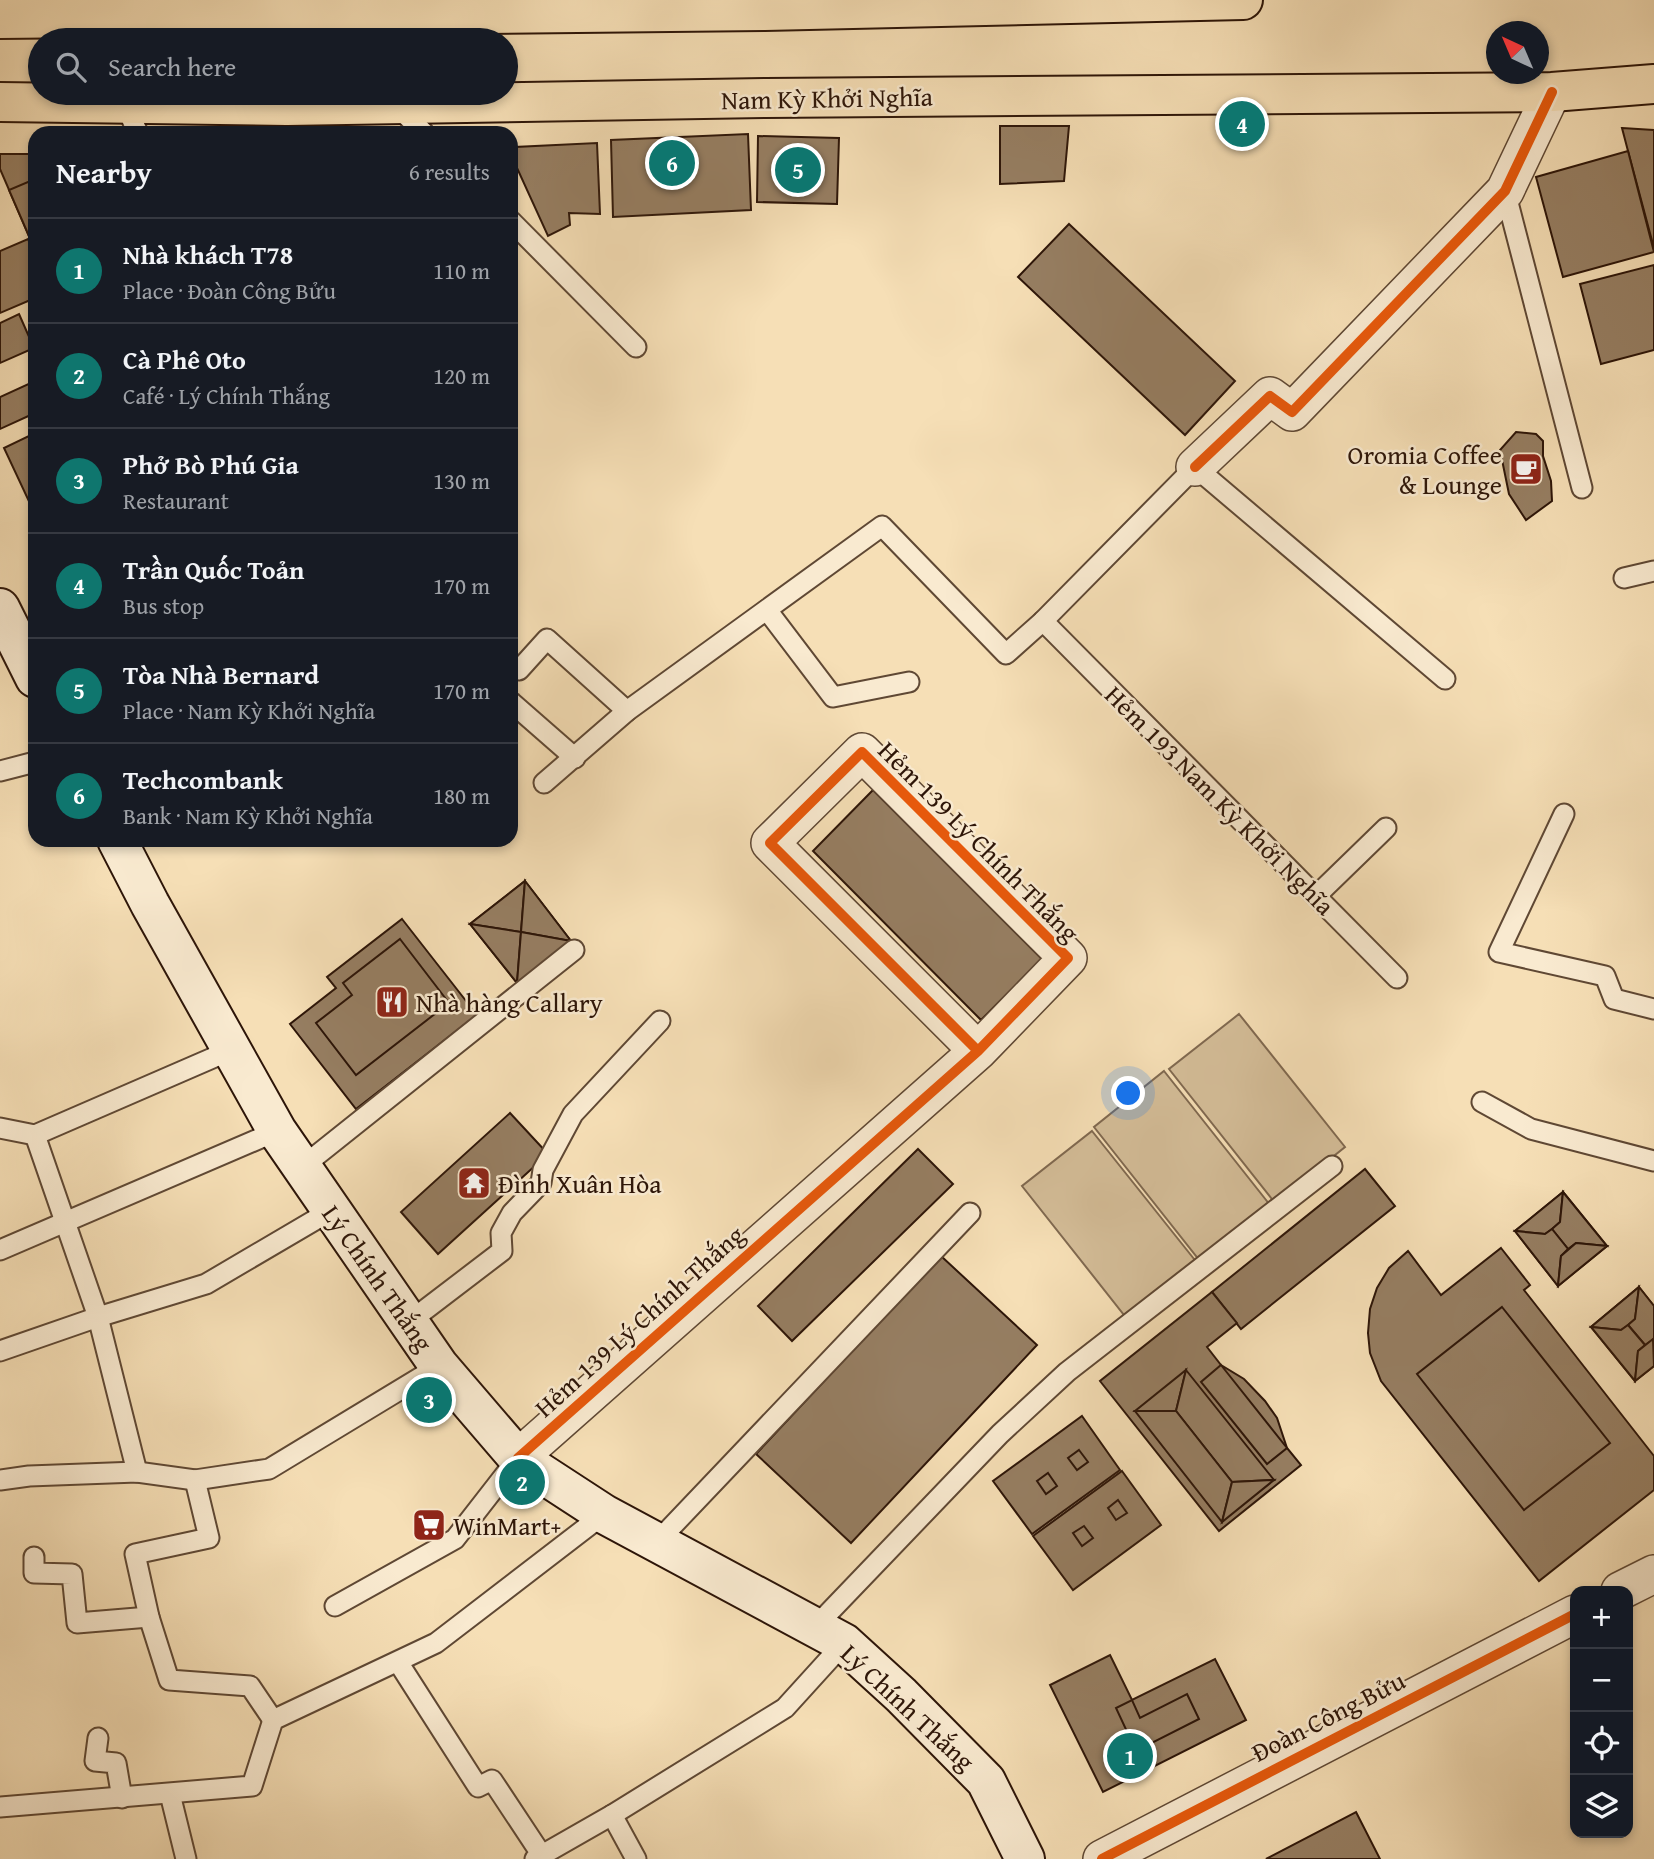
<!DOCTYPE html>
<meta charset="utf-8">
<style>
:root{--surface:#171b24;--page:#242831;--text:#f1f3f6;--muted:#9ea1a6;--line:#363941;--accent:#0f766e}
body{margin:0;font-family:"Gentium Book Plus",serif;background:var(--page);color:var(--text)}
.controls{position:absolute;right:21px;bottom:21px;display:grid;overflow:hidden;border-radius:14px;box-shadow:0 4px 10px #0003}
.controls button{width:63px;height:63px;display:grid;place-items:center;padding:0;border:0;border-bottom:2px solid var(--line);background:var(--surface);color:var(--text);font:35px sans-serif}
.compass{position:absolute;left:1486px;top:21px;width:63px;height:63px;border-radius:50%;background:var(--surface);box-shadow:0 4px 10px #0003;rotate:316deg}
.you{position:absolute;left:1129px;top:1094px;width:24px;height:24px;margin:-18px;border:5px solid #fff;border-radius:50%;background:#1a73e8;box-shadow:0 0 0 10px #1a73e833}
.badge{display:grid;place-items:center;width:46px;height:46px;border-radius:50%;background:var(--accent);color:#fff;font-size:23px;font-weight:700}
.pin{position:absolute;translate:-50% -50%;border:4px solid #fff;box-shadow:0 2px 7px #0006}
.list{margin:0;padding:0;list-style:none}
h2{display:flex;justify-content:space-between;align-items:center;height:91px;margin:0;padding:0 28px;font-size:30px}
h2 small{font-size:23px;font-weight:400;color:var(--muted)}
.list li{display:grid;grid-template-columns:46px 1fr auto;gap:21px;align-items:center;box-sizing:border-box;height:105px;padding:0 28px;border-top:2px solid var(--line)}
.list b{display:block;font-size:26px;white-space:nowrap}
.list p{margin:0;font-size:23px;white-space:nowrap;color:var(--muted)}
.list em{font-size:23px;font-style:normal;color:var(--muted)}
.icon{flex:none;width:38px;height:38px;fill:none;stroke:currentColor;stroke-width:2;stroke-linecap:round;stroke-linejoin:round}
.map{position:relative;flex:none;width:1654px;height:1859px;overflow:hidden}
.search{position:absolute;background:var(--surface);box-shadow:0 4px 10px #0003;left:28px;top:28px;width:490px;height:77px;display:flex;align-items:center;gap:18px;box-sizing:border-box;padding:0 24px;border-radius:38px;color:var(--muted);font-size:26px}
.panel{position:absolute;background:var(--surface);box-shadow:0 4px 10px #0003;left:28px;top:126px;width:490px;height:721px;border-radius:21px}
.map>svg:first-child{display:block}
.green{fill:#d4bd98;stroke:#806950;stroke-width:2}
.building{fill:#967e62;stroke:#2d1508;stroke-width:2}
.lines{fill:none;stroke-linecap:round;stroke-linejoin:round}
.service-casing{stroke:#5f4834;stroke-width:23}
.minor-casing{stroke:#5f4834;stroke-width:40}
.secondary-casing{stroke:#2d1508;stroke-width:42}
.primary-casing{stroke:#2d1508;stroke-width:42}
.service{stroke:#f9ead0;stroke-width:19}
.minor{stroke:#f9ead0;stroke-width:37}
.secondary{stroke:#f9ead0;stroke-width:38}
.primary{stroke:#f6dfb6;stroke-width:38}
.cycleway-casing{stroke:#f9ead0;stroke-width:15}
.cycleway{stroke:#e8590c;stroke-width:10}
.labels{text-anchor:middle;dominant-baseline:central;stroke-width:5;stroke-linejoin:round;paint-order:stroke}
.street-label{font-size:26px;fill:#2d1508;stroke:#f9ead0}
.poi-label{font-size:26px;fill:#2d1508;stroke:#f9ead0;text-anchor:start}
</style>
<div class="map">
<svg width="1654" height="1859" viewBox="0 0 1654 1859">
<rect width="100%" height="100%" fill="#f6dfb6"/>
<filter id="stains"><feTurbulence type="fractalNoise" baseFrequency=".00286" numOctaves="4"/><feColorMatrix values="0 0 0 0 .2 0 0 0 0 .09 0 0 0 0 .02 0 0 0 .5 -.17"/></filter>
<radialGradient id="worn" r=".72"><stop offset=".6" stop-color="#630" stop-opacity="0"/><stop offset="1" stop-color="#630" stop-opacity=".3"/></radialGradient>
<g class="green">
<path d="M1239,1014L1345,1147L1275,1203L1169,1069Z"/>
<path d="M1164,1071L1270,1205L1200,1261L1094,1127Z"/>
<path d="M1092,1131L1198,1264L1128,1320L1022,1186Z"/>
</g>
<g class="building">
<path d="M1000,126H1069L1064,181L1000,184Z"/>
<path d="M1622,128L1654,130V248L1628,151Z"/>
<path d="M748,134L751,210L613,217L611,140Z"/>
<path d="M758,136L839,138L837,204L757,202Z"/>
<path d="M597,143L600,214L569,213L570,225L548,236L517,168L515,147Z"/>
<path d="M1628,151L1654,252L1563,277L1536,177Z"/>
<path d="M0,154H35V250L0,169Z"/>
<path d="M35,179V250L9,190Z"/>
<path d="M1069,224L1235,381L1185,435L1018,277Z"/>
<path d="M28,239L35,255V264L30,266L35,278V298L0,313V251Z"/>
<path d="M1654,265V350L1601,364L1580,284Z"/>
<path d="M19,314L34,348L0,363V323Z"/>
<path d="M35,381V413L0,429V397Z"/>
<path d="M1516,432L1536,434L1543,441V456L1551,481L1552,501L1526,520L1509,494L1500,450Z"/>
<path d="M35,433V511L34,512L4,448Z"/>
<path d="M873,790L1042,959L981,1020L813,851Z"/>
<path d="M525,881L571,941L517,983L470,924Z"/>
<path d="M525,881L521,932L470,924Z"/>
<path d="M525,881L571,941L521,932Z"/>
<path d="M402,919L477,1015L356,1109L290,1024L336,988L327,977Z"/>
<path d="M470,924L521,932L517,983Z"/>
<path d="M521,932L571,941L517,983Z"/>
<path d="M400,939L449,1003L356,1075L316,1023L352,995L343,983Z"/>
<path d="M510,1113L548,1154L438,1254L401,1212Z"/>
<path d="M918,1149L953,1184L792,1341L758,1306Z"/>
<path d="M1365,1169L1395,1206L1241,1329L1212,1292Z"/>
<path d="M1563,1192L1607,1246L1558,1286L1515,1231Z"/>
<path d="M1563,1192L1560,1222L1552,1229L1545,1234L1515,1231Z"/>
<path d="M1563,1192L1607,1246L1576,1243L1568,1249L1552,1229L1560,1222Z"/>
<path d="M1552,1229L1568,1249L1561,1256L1558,1286L1515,1231L1545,1234Z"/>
<path d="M1576,1243L1607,1246L1558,1286L1561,1256Z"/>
<path d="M1501,1248L1530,1285L1524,1290L1654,1456V1490L1539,1581L1381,1381L1370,1353L1368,1333L1370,1309L1377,1288L1389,1268L1408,1251L1441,1295Z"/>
<path d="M941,1256L1037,1345L851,1543L756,1454Z"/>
<path d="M1639,1287L1654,1306V1366L1635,1381L1591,1327Z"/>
<path d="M1639,1287L1635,1319L1628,1325L1621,1330L1591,1327Z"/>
<path d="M1639,1287L1654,1306V1339L1645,1345L1628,1325L1635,1319Z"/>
<path d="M1212,1292L1237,1323L1207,1347L1221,1365L1244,1379L1265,1401L1277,1418L1287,1448L1301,1465L1219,1531L1100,1381Z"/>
<path d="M1502,1307L1610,1443L1524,1510L1417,1374Z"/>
<path d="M1628,1325L1645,1345L1638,1351L1635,1381L1591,1327L1621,1330Z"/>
<path d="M1653,1339L1654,1366L1635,1381L1638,1351Z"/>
<path d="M1221,1365L1287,1448L1267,1464L1201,1382Z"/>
<path d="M1186,1370L1176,1411H1135Z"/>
<path d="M1186,1370L1274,1480L1232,1482L1176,1411Z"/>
<path d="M1135,1411H1176L1232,1482L1222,1522Z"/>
<path d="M1082,1416L1120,1470L1032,1534L993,1481Z"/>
<path d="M1079,1450L1088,1462L1077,1470L1068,1458Z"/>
<path d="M1122,1471L1161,1525L1073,1590L1033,1536Z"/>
<path d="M1048,1473L1057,1486L1046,1494L1037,1481Z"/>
<path d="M1274,1480L1222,1522L1232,1482Z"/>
<path d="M1118,1500L1127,1513L1116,1520L1108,1508Z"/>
<path d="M1084,1526L1093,1538L1082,1546L1073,1533Z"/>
<path d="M1110,1655L1132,1700L1215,1659L1246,1720L1103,1792L1050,1685Z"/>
<path d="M1187,1694L1199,1719L1136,1751L1116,1708L1132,1700L1140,1718Z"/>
<path d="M1356,1812L1380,1859H1266Z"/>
</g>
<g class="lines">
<defs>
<g id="service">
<path d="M124,102L138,133"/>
<path d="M396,105L424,133"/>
<path d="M1505,191L1582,488"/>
<path d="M511,221L636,347"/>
<path d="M1624,578L1654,571"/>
<path d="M767,610L833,697L909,682"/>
<path d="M1043,621L1397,978"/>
<path d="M519,670L547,639L627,711"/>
<path d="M511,702L575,758"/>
<path d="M0,771L35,762"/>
<path d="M544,783L627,711L882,526L1006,654L1043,621L1195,467L1445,679"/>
<path d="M1564,814L1499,952L1605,976L1614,999L1654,1009"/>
<path d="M1316,896L1386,828"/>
<path d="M1482,1102L1531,1129L1654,1161"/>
<path d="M0,1128L35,1135L231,1050"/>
<path d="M35,1135L98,1317L137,1472"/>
<path d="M302,1167L574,950"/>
<path d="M0,1250L277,1131"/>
<path d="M409,1322L502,1251L501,1233L512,1213L541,1183L543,1170L573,1114L660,1021"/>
<path d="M0,1351L98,1317L206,1284L332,1210"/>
<path d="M0,1480L29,1476L137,1472L195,1480L269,1469L439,1366"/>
<path d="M195,1480L209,1538L135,1554L149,1617L169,1680L250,1686L273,1720"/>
<path d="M657,1542L970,1213"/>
<path d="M34,1557V1573L72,1574L77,1623L149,1617"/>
<path d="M335,1606L455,1539L518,1458"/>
<path d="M815,1627L1000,1434L1067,1372L1332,1166"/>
<path d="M398,1662L478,1787L492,1780L541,1854"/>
<path d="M98,1738L95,1761L116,1763L122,1798"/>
<path d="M170,1794L186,1859"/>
<path d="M0,1807L252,1786L273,1720L436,1643L604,1514"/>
<path d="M612,1815L636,1859"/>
<path d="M535,1859L612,1815L785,1708L844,1643"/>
</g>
<g id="minor">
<path d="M1195,467L1270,396L1292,412L1505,191L1552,92"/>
<path d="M518,1458L978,1051L1068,958L862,752L770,843L978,1051"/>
<path d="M1620,1591L1654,1574"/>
<path d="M1102,1859L1575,1614"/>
</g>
<g id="secondary">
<path d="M0,608L35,678"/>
<path d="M117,840L150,904L277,1131L439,1366L518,1458L604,1514L844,1643L901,1695L986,1781L1025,1859"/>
</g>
<g id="primary">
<path d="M0,19L765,11L1243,0"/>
<path d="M0,102L287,106L766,98L1552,92L1654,84"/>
</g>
</defs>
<use href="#service" class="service-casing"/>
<use href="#minor" class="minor-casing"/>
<use href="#secondary" class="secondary-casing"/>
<use href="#primary" class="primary-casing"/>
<use href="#service" class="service"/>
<use href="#minor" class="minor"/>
<use href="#secondary" class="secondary"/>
<use href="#primary" class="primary"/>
<defs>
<g id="cycleway">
<path d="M1195,467L1270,396L1292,412L1505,191L1552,92"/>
<path d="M518,1458L978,1051L1068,958L862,752L770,843L978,1051"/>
<path d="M1102,1859L1575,1614"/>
</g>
</defs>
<use href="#cycleway" class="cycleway-casing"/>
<use href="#cycleway" class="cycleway"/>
</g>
<defs>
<symbol id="cafe-square" viewBox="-11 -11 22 22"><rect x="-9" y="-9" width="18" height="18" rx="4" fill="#8f2418" stroke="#f9ead0"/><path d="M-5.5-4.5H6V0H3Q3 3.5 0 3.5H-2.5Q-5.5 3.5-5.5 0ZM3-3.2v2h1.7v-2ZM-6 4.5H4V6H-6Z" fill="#fff"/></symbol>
<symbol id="restaurant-square" viewBox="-11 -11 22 22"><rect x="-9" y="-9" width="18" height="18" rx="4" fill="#8f2418" stroke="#f9ead0"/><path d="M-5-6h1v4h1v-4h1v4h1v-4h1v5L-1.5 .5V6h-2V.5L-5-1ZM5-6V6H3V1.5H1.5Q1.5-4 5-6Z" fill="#fff"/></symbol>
<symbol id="temple-square" viewBox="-11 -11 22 22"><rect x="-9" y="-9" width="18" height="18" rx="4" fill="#8f2418" stroke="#f9ead0"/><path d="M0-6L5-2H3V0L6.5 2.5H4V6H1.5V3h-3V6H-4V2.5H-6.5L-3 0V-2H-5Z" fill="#fff"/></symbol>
<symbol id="supermarket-square" viewBox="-11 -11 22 22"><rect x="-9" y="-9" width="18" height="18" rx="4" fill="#8f2418" stroke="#f9ead0"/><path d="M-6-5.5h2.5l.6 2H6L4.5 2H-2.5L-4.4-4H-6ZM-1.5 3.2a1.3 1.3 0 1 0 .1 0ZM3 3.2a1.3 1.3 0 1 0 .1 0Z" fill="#fff"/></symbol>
</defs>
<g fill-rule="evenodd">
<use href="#cafe-square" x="1507" y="450" width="38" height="38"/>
<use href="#restaurant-square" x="373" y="983" width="38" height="38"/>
<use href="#temple-square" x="455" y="1164" width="38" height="38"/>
<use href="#supermarket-square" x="410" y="1506" width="38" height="38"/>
</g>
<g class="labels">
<g class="street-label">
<text transform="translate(827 98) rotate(-1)">Nam Kỳ Khởi Nghĩa</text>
<text transform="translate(1220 800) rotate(45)">Hẻm 193 Nam Kỳ Khởi Nghĩa</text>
<text transform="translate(979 841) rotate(45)">Hẻm 139 Lý Chính Thắng</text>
<text transform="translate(378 1278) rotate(55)">Lý Chính Thắng</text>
<text transform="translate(639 1321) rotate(-42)">Hẻm 139 Lý Chính Thắng</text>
<text transform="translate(908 1707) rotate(43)">Lý Chính Thắng</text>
<text transform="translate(1328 1716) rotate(-27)">Đoàn Công Bửu</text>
</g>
<g class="poi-label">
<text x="1502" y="454" text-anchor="end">Oromia Coffee<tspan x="1502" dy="30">&amp; Lounge</tspan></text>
<text x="416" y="1002">Nhà hàng Callary</text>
<text x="498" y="1183">Đình Xuân Hòa</text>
<text x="453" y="1525">WinMart+</text>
</g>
</g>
<rect width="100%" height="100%" filter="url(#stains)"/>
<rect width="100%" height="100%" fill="url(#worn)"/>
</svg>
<div class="controls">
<button>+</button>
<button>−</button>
<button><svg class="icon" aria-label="locate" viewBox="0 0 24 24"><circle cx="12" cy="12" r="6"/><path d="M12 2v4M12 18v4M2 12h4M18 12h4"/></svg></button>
<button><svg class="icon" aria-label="layers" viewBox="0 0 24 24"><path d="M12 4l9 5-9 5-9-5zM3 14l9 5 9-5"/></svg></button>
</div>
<svg class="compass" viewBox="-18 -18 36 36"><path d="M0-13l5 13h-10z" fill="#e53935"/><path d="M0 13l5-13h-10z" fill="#9ea1a6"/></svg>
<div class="you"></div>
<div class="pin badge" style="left:1130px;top:1756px">1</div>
<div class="pin badge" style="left:522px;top:1482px">2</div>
<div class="pin badge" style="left:429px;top:1400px">3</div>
<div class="pin badge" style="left:1242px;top:124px">4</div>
<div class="pin badge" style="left:798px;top:170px">5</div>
<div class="pin badge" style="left:672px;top:163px">6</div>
<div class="search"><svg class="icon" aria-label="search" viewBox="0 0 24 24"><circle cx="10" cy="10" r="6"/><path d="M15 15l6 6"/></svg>Search here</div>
<section class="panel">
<h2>Nearby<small>6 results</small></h2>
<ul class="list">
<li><span class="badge">1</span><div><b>Nhà khách T78</b><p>Place · Đoàn Công Bửu</p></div><em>110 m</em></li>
<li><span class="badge">2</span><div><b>Cà Phê Oto</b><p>Café · Lý Chính Thắng</p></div><em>120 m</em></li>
<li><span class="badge">3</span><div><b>Phở Bò Phú Gia</b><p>Restaurant</p></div><em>130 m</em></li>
<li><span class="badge">4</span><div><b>Trần Quốc Toản</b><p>Bus stop</p></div><em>170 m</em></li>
<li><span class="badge">5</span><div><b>Tòa Nhà Bernard</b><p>Place · Nam Kỳ Khởi Nghĩa</p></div><em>170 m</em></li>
<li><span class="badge">6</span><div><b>Techcombank</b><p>Bank · Nam Kỳ Khởi Nghĩa</p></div><em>180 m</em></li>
</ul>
</section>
</div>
